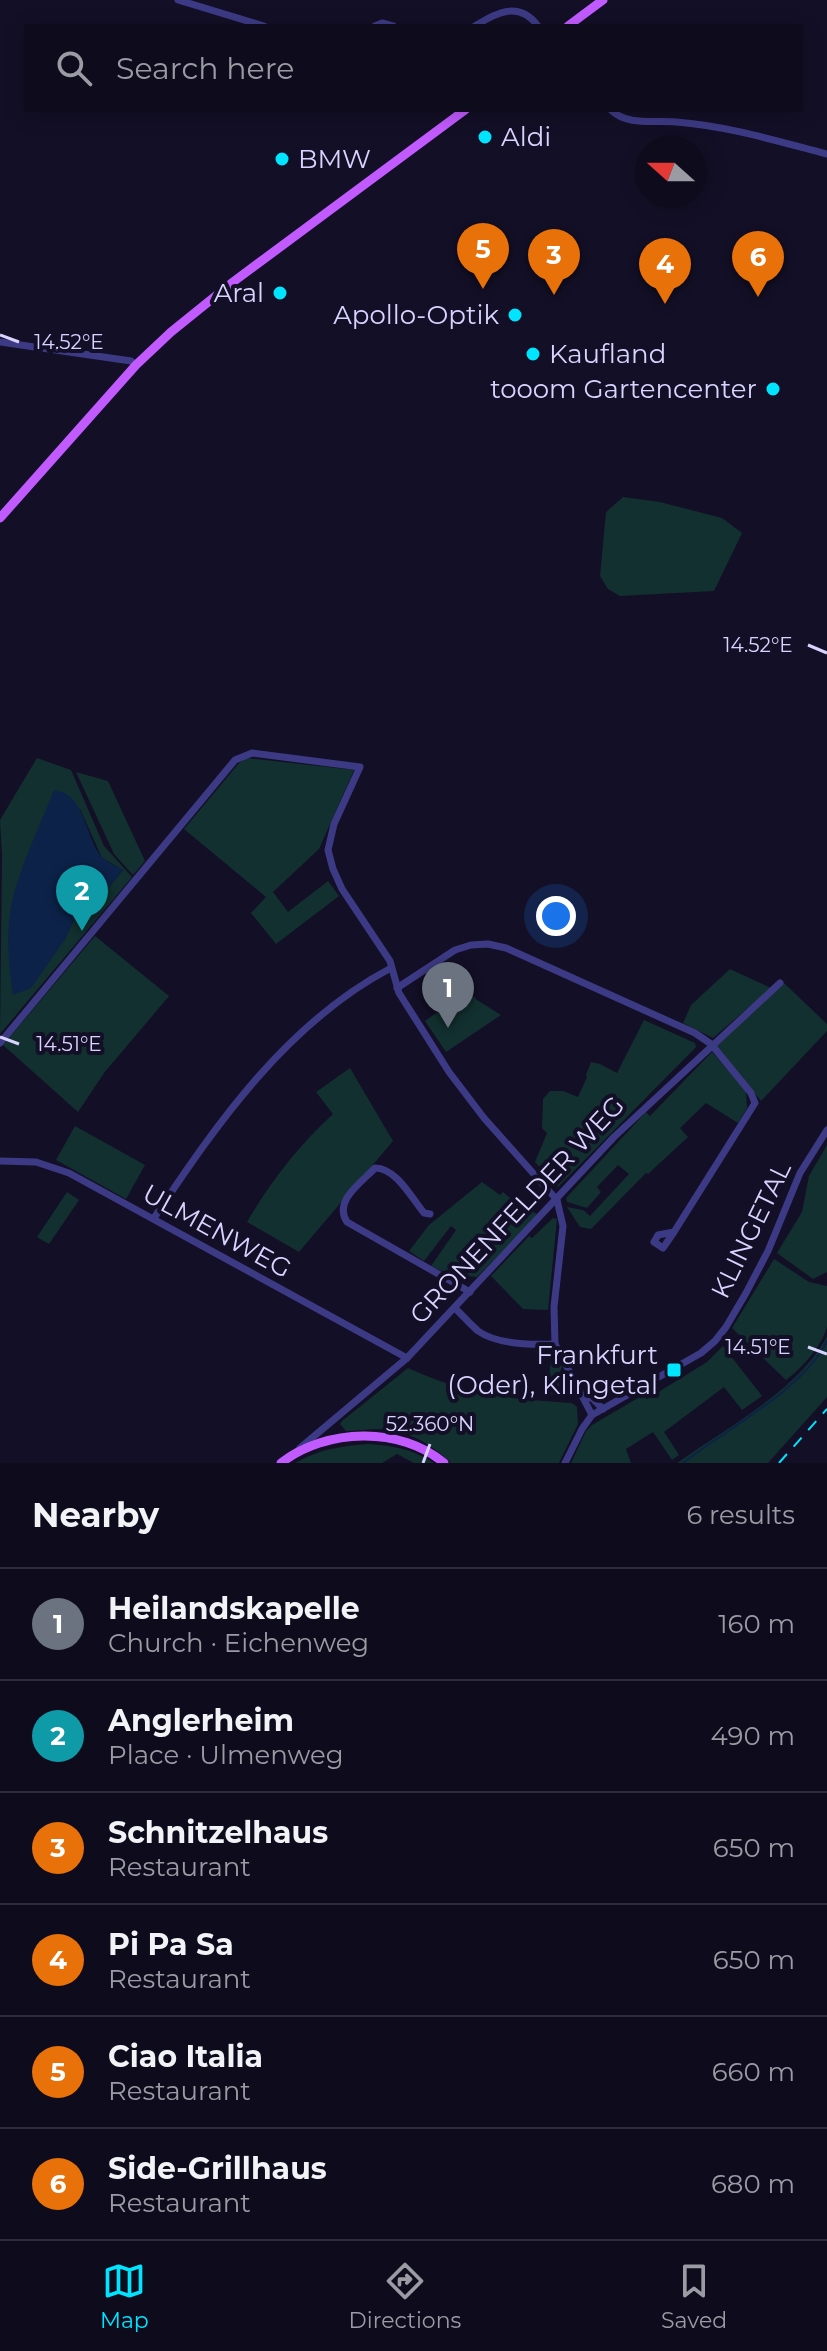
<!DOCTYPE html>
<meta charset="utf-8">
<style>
:root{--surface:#0e0b1c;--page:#171425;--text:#f1f3f6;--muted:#9b9ba3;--line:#2e2b3b;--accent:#00e5ff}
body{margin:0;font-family:Montserrat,sans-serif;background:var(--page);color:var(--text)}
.compass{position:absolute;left:635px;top:136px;width:72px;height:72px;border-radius:50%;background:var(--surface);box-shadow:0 4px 20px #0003;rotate:291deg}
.you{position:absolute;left:556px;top:916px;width:28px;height:28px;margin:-20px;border:6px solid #fff;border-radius:50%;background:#1a73e8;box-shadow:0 0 0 12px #1a73e833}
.badge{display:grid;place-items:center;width:52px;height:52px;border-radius:50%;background:var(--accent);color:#fff;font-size:26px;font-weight:700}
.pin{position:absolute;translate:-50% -66px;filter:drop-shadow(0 2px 4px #0008)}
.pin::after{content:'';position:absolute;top:42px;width:28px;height:24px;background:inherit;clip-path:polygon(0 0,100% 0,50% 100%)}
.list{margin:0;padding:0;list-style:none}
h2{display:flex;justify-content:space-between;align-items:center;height:104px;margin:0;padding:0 32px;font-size:34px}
h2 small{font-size:26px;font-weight:400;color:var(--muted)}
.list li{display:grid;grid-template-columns:52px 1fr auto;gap:24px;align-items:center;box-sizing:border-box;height:112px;padding:0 32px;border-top:2px solid var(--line)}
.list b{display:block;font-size:30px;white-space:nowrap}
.list p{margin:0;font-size:26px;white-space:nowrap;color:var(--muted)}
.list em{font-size:26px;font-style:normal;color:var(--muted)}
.icon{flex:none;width:44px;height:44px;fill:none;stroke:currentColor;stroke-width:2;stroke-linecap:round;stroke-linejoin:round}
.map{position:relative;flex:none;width:827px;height:1463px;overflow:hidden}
.search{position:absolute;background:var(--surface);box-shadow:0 4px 20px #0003;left:24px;right:24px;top:24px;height:88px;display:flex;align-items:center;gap:20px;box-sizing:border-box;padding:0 28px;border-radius:0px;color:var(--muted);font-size:30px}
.sheet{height:776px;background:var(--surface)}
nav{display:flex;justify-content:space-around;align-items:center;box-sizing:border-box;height:112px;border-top:2px solid var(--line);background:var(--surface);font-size:22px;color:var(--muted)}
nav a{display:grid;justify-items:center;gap:4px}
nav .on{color:var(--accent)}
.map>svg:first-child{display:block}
.green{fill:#12302f;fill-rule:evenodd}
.water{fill:#0c2248}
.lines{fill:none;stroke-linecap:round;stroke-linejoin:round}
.stream{stroke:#0c2248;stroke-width:2}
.minor{stroke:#3d3a85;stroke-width:7}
.major{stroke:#c25bff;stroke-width:9}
.rail{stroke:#00e5ff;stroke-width:2;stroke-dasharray:12 10;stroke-linecap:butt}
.ticks{fill:none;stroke:#d9d4ff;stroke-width:3}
.poi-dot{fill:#00e5ff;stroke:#130f26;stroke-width:3}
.labels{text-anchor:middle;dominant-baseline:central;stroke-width:8;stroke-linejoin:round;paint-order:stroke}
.poi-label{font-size:26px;fill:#d9d4ff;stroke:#130f26;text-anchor:end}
.street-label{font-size:26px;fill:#d9d4ff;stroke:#130f26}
.ticks-label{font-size:20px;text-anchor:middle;fill:#d9d4ff;stroke:#130f26;stroke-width:8;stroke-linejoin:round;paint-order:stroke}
</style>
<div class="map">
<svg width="827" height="1463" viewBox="0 0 827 1463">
<rect width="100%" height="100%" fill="#130f26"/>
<g class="green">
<path d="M623,497L660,502L722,518L742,533L714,591L620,596L608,589L600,576L606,512Z"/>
<path d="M37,758L71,770L104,846L132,877L0,1034L2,856L0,820ZM80,809L102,858L123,870L109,887L85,896L64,941Z"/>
<path d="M247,758L354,770L319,849L273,892L288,912L328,881L339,896L276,944L251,913L266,897L184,829L239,763Z"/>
<path d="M76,772L108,781L145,861L133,875L114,854Z"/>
<path d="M95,936L169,996L104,1073L78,1112L3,1045Z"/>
<path d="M730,969L771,988L713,1038L683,1023L691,1005Z"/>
<path d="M784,983L827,1024V1031L761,1101L716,1046Z"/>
<path d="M468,990L477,1000L501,1015L446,1052L425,1021Z"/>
<path d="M644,1020L695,1043L696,1047L558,1187L535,1162L547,1133L542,1128L543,1099L550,1091H563L578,1097L587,1077L586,1075L591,1062L600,1064L617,1073Z"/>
<path d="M712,1052L746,1091L747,1108L738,1123L706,1103L680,1128L688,1137L648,1174L646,1173L591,1229L580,1227L567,1207L583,1210L590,1216L629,1174L618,1165L597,1187L601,1192L587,1208L567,1202L566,1198L646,1112L650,1116Z"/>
<path d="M350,1068L393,1141L299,1252L247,1222C271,1181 298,1146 333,1114L316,1092Z"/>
<path d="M75,1126L145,1165L126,1199L56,1160Z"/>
<path d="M827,1145V1272L813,1279L777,1253L802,1212L809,1176Z"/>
<path d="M482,1182L500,1195L503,1192L528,1213L531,1210L538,1215L477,1277L450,1275L431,1266L456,1230L451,1226L424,1261L409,1251L429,1225Z"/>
<path d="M67,1192L79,1200L49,1244L37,1237Z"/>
<path d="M553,1218L557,1219L548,1310L523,1309L491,1276L529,1236L532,1238Z"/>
<path d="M774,1259L809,1282L827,1286C827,1299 827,1315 827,1327C822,1346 801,1369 786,1380L732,1328Z"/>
<path d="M827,1336V1397L768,1463H677C726,1428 800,1389 827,1336Z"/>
<path d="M723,1346L762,1396L742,1410L724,1387L664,1432L679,1455L672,1460L653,1432L626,1449L631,1463H571L586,1431L592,1425L643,1395L647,1399L707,1362Z"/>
<path d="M552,1351L562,1366L560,1375L568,1379L576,1396L547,1394Z"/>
<path d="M408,1368C467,1395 509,1399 572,1403L577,1407L578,1424L559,1463H451C430,1443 408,1430 378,1429C367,1429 357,1431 346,1431L340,1424L342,1421Z"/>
<path d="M369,1444C394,1446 412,1449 434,1463H414L397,1454L382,1463H295C319,1449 342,1446 369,1444Z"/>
</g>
<path class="water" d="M54,790C86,794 84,835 101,856C106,862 116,866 123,870L109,887L85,896L64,941L31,988L13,995C8,961 5,923 15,890C25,856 41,823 54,790Z"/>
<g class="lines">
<path class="stream" d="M683,1463C725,1430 804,1389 827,1341"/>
<g class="minor">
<path d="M178,0L264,26"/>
<path d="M375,26L382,23L393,26"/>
<path d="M475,26C497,12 519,1 538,26"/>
<path d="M611,110C627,126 654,120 676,122C728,126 777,141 827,154"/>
<path d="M0,342L131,361L136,365"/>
<path d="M397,988L455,950L471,945L488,944L506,948L695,1033L711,1044L751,1093L755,1103L674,1232L658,1235L654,1242L663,1248L674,1232"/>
<path d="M0,1043L235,760L252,753L360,767L334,824L328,850L333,869L342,889L390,961L399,993L449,1072L484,1118L557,1200L563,1226L554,1307L555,1344L592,1415"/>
<path d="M0,1161L36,1162L69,1173L407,1358"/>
<path d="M430,1214L424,1213C411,1197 396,1168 375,1168C361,1183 333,1201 347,1222L470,1292"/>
<path d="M154,1218C217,1123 288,1022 391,968"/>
<path d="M455,1308C462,1315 470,1324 478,1331C498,1345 533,1345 555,1344"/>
<path d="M584,1398H592L603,1409"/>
<path d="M300,1448L407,1358L614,1137L780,983"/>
<path d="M565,1463L582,1429L592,1415L701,1353L715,1341L726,1327L746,1293L768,1251L800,1173L827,1130"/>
</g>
<g class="major">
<path d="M568,26L603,0"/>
<path d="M0,518L136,365L171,332L233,282L465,110"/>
<path d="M281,1463C326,1428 401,1426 444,1463"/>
</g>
<path class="rail" d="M779,1463L827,1409"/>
</g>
<path class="ticks" d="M0,335L19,342M808,645L827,653M0,1037L19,1044M808,1347L827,1354M423,1463L430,1444"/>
<g class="poi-dot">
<circle cx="485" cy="137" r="8"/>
<circle cx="282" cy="159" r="8"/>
<circle cx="280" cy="293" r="8"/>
<circle cx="515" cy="315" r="8"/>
<circle cx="533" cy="354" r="8"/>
<circle cx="773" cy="389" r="8"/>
<rect x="666" y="1362" width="16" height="16" rx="4"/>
</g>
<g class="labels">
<g class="poi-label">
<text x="501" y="137" text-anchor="start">Aldi</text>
<text x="298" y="159" text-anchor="start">BMW</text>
<text x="264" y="293">Aral</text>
<text x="499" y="315">Apollo-Optik</text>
<text x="549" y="354" text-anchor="start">Kaufland</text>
<text x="757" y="389">tooom Gartencenter</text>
<text x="658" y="1355">Frankfurt<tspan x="658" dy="30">(Oder), Klingetal</tspan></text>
</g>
<g class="street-label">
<text transform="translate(517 1210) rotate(-47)">GRONENFELDER WEG</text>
<text transform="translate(751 1230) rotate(-64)">KLINGETAL</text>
<text transform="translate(217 1231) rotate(29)">ULMENWEG</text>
</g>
</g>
<g class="ticks-label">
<text x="69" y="349">14.52°E</text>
<text x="758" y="652">14.52°E</text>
<text x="69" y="1051">14.51°E</text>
<text x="758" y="1354">14.51°E</text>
<text x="430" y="1431">52.360°N</text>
</g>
</svg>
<svg class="compass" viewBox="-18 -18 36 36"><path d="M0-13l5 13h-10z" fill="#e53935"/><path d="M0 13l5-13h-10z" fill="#9b9ba3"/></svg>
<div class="you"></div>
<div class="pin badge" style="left:448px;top:1028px;background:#6b7280">1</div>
<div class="pin badge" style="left:82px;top:931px;background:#0f9aa8">2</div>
<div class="pin badge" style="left:554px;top:295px;background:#e8710a">3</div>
<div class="pin badge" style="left:665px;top:304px;background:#e8710a">4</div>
<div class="pin badge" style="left:483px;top:289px;background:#e8710a">5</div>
<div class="pin badge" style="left:758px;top:297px;background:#e8710a">6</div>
<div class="search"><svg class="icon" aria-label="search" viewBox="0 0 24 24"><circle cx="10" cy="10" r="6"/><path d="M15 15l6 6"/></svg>Search here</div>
</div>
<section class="sheet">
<h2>Nearby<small>6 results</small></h2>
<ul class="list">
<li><span class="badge" style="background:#6b7280">1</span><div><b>Heilandskapelle</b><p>Church · Eichenweg</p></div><em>160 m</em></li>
<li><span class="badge" style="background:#0f9aa8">2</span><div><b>Anglerheim</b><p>Place · Ulmenweg</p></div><em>490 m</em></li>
<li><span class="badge" style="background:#e8710a">3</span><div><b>Schnitzelhaus</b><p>Restaurant</p></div><em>650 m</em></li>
<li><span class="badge" style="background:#e8710a">4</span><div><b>Pi Pa Sa</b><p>Restaurant</p></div><em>650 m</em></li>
<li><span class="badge" style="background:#e8710a">5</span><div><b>Ciao Italia</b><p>Restaurant</p></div><em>660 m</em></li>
<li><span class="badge" style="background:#e8710a">6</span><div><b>Side-Grillhaus</b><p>Restaurant</p></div><em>680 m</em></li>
</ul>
</section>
<nav>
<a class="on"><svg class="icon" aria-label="map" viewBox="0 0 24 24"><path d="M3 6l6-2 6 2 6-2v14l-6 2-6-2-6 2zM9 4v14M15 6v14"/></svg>Map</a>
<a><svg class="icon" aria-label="directions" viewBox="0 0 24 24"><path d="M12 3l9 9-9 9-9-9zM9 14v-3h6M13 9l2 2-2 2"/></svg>Directions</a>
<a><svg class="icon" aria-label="saved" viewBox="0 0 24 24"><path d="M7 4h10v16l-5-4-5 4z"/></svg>Saved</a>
</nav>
